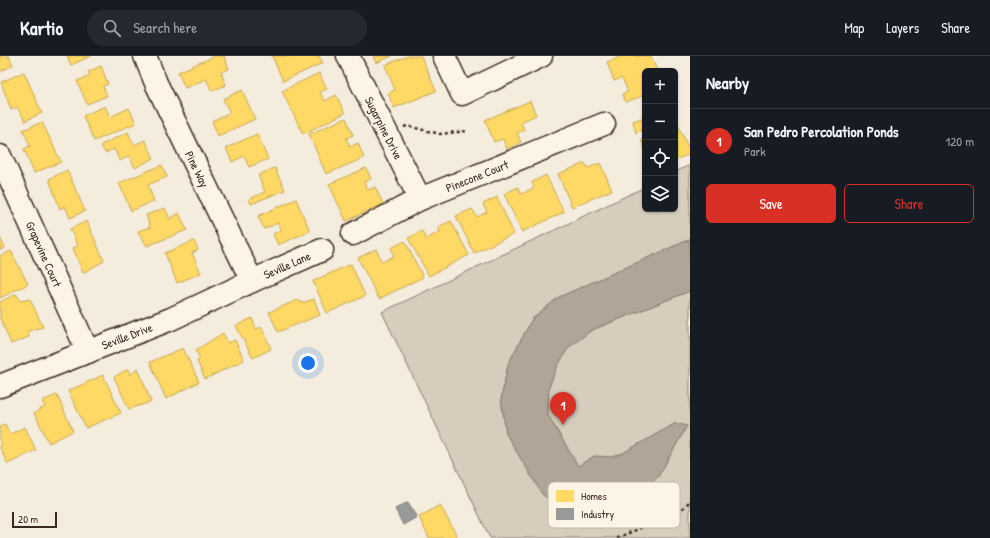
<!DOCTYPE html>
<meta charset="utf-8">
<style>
:root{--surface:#171b24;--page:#242831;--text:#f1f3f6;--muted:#9ea1a6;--line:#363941;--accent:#d93025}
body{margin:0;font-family:"Patrick Hand",sans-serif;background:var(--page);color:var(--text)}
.controls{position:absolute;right:12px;top:12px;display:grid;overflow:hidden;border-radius:6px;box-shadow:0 1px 3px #0004}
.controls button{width:36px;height:36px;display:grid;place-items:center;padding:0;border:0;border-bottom:1px solid var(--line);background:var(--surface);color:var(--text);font:20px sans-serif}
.scale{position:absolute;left:12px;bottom:10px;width:45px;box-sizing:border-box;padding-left:4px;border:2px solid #3b2a1e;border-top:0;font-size:11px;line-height:14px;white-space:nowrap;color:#3b2a1e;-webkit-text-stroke:3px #fcf5e5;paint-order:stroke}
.you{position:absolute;left:308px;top:307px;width:14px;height:14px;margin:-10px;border:3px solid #fff;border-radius:50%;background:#1a73e8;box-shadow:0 0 0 6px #1a73e833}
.badge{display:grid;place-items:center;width:26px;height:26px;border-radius:50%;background:var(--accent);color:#fff;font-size:13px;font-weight:700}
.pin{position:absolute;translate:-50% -33px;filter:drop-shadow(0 1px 2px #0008)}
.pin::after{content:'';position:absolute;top:21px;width:14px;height:12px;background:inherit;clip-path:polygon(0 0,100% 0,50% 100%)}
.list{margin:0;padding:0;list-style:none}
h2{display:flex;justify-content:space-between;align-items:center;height:52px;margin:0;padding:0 16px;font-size:17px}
h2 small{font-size:13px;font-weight:400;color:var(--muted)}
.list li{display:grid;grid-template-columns:26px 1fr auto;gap:12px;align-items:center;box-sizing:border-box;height:64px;padding:0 16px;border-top:1px solid var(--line)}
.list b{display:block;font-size:15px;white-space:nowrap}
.list p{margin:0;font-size:13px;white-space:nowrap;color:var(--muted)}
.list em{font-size:13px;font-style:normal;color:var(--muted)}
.actions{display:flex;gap:8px;padding:12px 16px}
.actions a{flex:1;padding:9px 0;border:1px solid var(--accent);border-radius:6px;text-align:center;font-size:14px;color:var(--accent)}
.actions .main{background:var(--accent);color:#fff}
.icon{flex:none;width:22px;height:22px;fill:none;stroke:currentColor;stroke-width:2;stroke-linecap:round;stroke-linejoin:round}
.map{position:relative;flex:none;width:690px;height:482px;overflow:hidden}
header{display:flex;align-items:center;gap:24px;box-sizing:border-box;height:56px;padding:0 20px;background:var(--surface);border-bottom:1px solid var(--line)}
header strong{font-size:19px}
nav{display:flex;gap:22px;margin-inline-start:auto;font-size:14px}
.search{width:280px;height:36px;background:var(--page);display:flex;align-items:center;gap:10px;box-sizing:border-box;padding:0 14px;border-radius:22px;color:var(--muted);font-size:15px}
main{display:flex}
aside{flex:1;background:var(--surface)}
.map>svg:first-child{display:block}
.green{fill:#d6cdbd;stroke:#887c6e}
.water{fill:#b0a596;stroke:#817466}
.homes{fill:#ffd966;stroke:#c4a450}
.industry{fill:#999;stroke:#7d7874}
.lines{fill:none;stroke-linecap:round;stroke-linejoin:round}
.minor-casing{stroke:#3b2a1e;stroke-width:25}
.path{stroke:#3b2a1e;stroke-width:2.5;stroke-dasharray:3 3;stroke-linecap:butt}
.minor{stroke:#fcf5e5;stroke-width:22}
.labels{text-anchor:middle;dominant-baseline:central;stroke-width:4;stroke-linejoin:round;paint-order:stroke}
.street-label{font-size:12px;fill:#3b2a1e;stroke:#fcf5e5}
.key{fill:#fcf5e5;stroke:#c2b8a9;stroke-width:1}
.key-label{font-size:11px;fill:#3b2a1e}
</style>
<header>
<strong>Kartio</strong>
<div class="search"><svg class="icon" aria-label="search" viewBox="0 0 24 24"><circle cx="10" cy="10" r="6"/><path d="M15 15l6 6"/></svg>Search here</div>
<nav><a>Map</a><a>Layers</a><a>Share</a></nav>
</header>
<main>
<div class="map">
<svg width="690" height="482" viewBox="0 0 690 482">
<rect width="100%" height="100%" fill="#f4eddd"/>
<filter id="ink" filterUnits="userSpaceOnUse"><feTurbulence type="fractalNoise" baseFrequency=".025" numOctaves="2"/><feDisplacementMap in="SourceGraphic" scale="8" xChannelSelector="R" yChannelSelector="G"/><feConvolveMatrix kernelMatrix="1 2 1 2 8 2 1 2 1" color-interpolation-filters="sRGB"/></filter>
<g filter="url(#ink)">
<path class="green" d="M690,109V482H490L382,256L645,131V153H675V116Z"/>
<path class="water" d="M690,183V235L592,274L569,291L557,311L549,331L548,359L578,410L594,400L611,401L623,397L676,367L687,370L658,421L639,438L581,454L556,450L542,438L506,378L501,343L508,308L532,263L559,241Z"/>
<g class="homes">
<path d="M0,0H9L13,9L0,16Z"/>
<path d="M67,0H91L71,9Z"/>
<path d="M215,0H224L229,13L221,16L226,29L212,35L206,23L185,32L178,16Z"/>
<path d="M272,0H319L323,7L283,25Z"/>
<path d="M373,0H392L376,7Z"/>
<path d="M408,0H421L436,35L394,52L388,37L395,34L385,9Z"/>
<path d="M622,0H651L657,15H645V39L626,46L622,38L628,36L622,22L614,25L607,6Z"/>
<path d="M101,10L108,28L103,30L107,40L87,48L77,25L90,20L88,16Z"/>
<path d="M24,16L42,57L25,65L17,51L11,54L1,26Z"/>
<path d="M319,17L327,33L320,36L325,45L336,39L345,57L303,78L282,35Z"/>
<path d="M242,34L255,63L218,80L212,65L230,57L223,43Z"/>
<path d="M530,45L536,59L521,66L524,74L517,77L521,86L507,93L503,83L494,86L485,64Z"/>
<path d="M105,50L110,61L129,52L136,67L94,85L83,60Z"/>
<path d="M645,61V72L636,77L633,65Z"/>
<path d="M346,62L353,79L346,82L350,91L358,87L364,102L326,118L309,78Z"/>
<path d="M675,62L690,95V98L675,104Z"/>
<path d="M42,66L61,106L34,117L24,93L30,90L23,74Z"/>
<path d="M128,76L134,89L145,84L154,102L135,112L129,100L120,105L114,93L105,97L101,89Z"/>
<path d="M257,78L268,103L249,111L244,100L232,106L226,92Z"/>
<path d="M641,84H645V93Z"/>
<path d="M585,107L588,112L600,107L612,134L572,151L558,118Z"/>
<path d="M162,109L167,121L148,129L154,145L131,155L119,127Z"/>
<path d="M275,112L285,134L251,148L249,143L265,136L258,119Z"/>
<path d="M366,112L371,123L364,126L368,134L375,131L383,148L346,165L329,128Z"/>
<path d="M67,114L85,155L70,162L65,150L60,153L49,123Z"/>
<path d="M546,119L564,156L522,176L504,138L518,131L521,138L534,132L532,126Z"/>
<path d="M497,141L514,178L474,197L456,160L472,153L477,161L487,156L483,148Z"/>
<path d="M296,143L310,175L278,189L273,178L281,174L278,167L264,173L258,160Z"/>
<path d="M165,152L170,163L179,157L187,174L147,190L138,175L150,171L146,159Z"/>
<path d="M87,165L104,205L83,217L73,192L78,190L70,173Z"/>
<path d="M451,165L469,199L429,220L408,182L422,175L426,183L440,176L438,171Z"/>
<path d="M0,182L5,192L0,194Z"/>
<path d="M194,185L198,194L192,197L201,217L177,227L165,197Z"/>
<path d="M405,185L423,221L379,243L358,202L376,193L382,206L394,200L391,192Z"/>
<path d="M11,195L28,228L0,242V200Z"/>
<path d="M351,208L365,240L327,257L313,225Z"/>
<path d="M16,238L21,245L30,243L43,271L28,275L29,281L11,288L0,262V246Z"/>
<path d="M314,243L320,259L278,276L269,256L298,244L302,247Z"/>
<path d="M252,262L256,273L262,271L271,293L253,302L236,270Z"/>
<path d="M223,277L228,287L235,284L244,304L205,323L197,305L200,303L196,294Z"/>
<path d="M183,292L199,326L166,343L150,306Z"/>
<path d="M138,312L151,346L129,353L114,321L128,313L130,319Z"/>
<path d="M103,319L121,357L86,372L68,335Z"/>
<path d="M57,339L73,375L49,387L34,357L45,351L42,345Z"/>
<path d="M5,368L10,378L25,371L36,394L8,408L0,392V371Z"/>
<path d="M440,449L458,482H429L419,461Z"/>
</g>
<path class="industry" d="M408,446L417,461L403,469L395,453Z"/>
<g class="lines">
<defs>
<g id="minor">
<path d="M145,0L156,27L252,225"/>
<path d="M348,0L420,143"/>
<path d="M444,0L462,38L541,0"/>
<path d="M0,100L88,296"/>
<path d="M353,178L420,143L604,68"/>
<path d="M0,330L171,263L252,225L322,194"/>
</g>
</defs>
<use href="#minor" class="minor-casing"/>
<g class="path">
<path d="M404,71L407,70L440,78L467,75"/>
<path d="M617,482L680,455L690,445"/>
</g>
<use href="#minor" class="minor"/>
</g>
</g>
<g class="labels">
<g class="street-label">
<text transform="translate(384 72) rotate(63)">Sugarpine Drive</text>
<text transform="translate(197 113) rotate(64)">Pine Way</text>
<text transform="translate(477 120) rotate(-22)">Pinecone Court</text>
<text transform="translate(44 198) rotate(66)">Grapevine Court</text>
<text transform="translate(287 209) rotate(-24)">Seville Lane</text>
<text transform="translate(127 280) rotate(-21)">Seville Drive</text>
</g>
</g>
<rect x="548" y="426" width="132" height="46" rx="6" class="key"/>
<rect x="556" y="434" width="18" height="12" fill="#ffd966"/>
<rect x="556" y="452" width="18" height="12" fill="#999"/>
<g class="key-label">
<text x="581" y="444">Homes</text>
<text x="581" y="462">Industry</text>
</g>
</svg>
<div class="controls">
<button>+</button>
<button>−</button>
<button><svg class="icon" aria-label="locate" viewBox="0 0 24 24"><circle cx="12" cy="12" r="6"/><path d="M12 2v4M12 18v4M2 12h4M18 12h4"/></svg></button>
<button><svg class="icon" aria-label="layers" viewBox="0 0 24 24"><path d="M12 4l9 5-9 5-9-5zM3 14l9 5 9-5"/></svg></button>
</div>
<div class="scale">20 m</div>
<div class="you"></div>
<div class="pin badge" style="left:563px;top:369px">1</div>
</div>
<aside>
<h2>Nearby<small></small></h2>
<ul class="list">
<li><span class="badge">1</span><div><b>San Pedro Percolation Ponds</b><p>Park</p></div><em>120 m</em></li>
</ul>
<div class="actions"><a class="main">Save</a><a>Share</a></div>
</aside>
</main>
